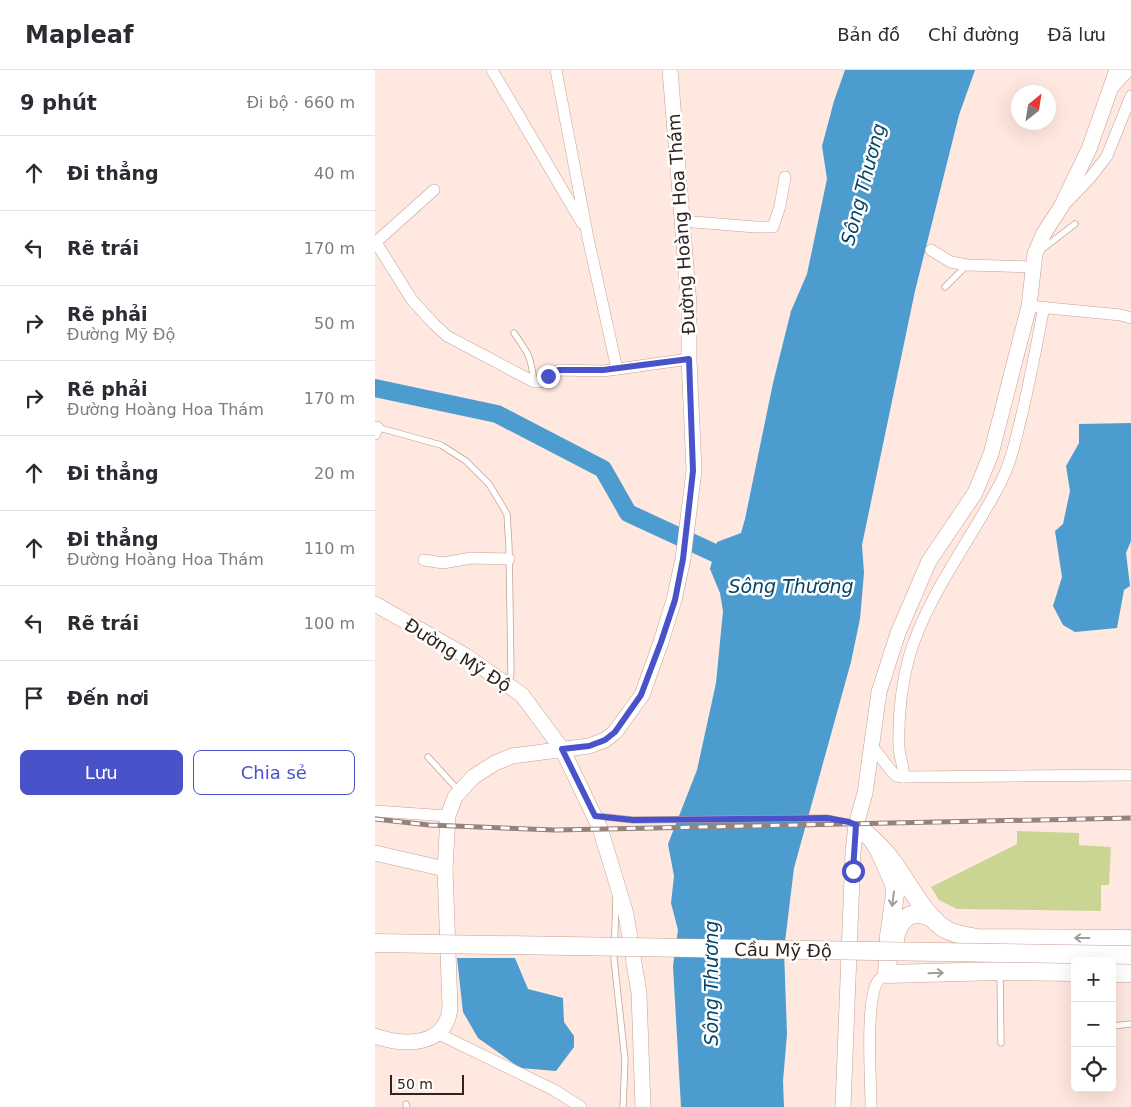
<!DOCTYPE html>
<html lang="vi">
<meta charset="utf-8">
<style>
:root{--surface:#fff;--page:#f7f7f7;--text:#2b2b33;--muted:#7c7c81;--line:#e1e1e2;--accent:#4952c8}
body{margin:0;font-family:"DejaVu Sans",sans-serif;background:var(--page);color:var(--text)}
.controls{position:absolute;right:15px;bottom:15px;display:grid;overflow:hidden;border-radius:8px;box-shadow:0 5px 20px #0002}
.controls button{width:45px;height:45px;display:grid;place-items:center;padding:0;border:0;border-bottom:1px solid var(--line);background:var(--surface);color:var(--text);font:25px sans-serif}
.compass{position:absolute;left:636px;top:15px;width:45px;height:45px;border-radius:50%;background:var(--surface);box-shadow:0 5px 20px #0002;rotate:30deg}
.scale{position:absolute;left:15px;bottom:12px;width:74px;box-sizing:border-box;padding-left:5px;border:2px solid #31231e;border-top:0;font-size:14px;line-height:18px;white-space:nowrap;color:#31231e;-webkit-text-stroke:4px #fff;paint-order:stroke}
.stop{position:absolute;width:15px;height:15px;margin:-11px;border:4px solid #4952c8;border-radius:50%;background:#fff}
.stop.end{background:#4952c8;border-color:#fff;box-shadow:0 1px 5px #0008}
.list{margin:0;padding:0;list-style:none}
h2{display:flex;justify-content:space-between;align-items:center;height:65px;margin:0;padding:0 20px;font-size:21px}
h2 small{font-size:16px;font-weight:400;color:var(--muted)}
.list li{display:grid;grid-template-columns:32px 1fr auto;gap:15px;align-items:center;box-sizing:border-box;height:75px;padding:0 20px;border-top:1px solid var(--line)}
.list b{display:block;font-size:19px;white-space:nowrap}
.list p{margin:0;font-size:16px;white-space:nowrap;color:var(--muted)}
.list em{font-size:16px;font-style:normal;color:var(--muted)}
.actions{display:flex;gap:10px;padding:15px 20px}
.actions a{flex:1;padding:11px 0;border:1px solid var(--accent);border-radius:8px;text-align:center;font-size:18px;color:var(--accent)}
.actions .main{background:var(--accent);color:#fff}
.icon{flex:none;width:28px;height:28px;fill:none;stroke:currentColor;stroke-width:2;stroke-linecap:round;stroke-linejoin:round}
.map{position:relative;flex:none;width:756px;height:1037px;overflow:hidden}
header{display:flex;align-items:center;gap:30px;box-sizing:border-box;height:70px;padding:0 25px;background:var(--surface);border-bottom:1px solid var(--line)}
header strong{font-size:24px}
nav{display:flex;gap:28px;margin-inline-start:auto;font-size:18px}
main{display:flex}
aside{flex:1;background:var(--surface)}
.map>svg:first-child{display:block}
.green{fill:#cad593}
.water{fill:#4d9ccf}
.lines{fill:none;stroke-linecap:round;stroke-linejoin:round}
.river{stroke:#4d9ccf;stroke-width:18}
.lane-casing{stroke:#c5a194;stroke-width:7}
.street-casing{stroke:#c5a194;stroke-width:12}
.secondary-casing{stroke:#c5a194;stroke-width:16}
.primary-casing{stroke:#c5a194;stroke-width:19}
.lane{stroke:#fff;stroke-width:5.5}
.street{stroke:#fff;stroke-width:11}
.secondary{stroke:#fff;stroke-width:15}
.primary{stroke:#fff;stroke-width:18}
.rail-casing{stroke:#94827b;stroke-width:5}
.rail{stroke:#fff;stroke-width:3;stroke-dasharray:9;stroke-linecap:butt}
.primary-bridge-casing{stroke:#c5a194;stroke-width:19;stroke-linecap:butt}
.primary-bridge{stroke:#fff;stroke-width:18}
.oneway{stroke:#a29c9a}
.route{stroke:#4952c8;stroke-width:6}
.labels{text-anchor:middle;dominant-baseline:central;stroke-width:5;stroke-linejoin:round;paint-order:stroke}
.street-label{font-size:18px;fill:#31231e;stroke:#fff}
.water-label{font-size:19px;font-style:italic;fill:#044668;stroke:#fff}
</style>
<header>
<strong>Mapleaf</strong>
<nav><a>Bản đồ</a><a>Chỉ đường</a><a>Đã lưu</a></nav>
</header>
<main>
<aside>
<h2>9 phút<small>Đi bộ · 660 m</small></h2>
<ul class="list">
<li><svg class="icon" aria-label="ahead" viewBox="0 0 24 24"><path d="M12 20V5M6 11l6-6 6 6"/></svg><div><b>Đi thẳng</b></div><em>40 m</em></li>
<li><svg class="icon" aria-label="left" viewBox="0 0 24 24"><path d="M17 20v-9H6M10 6l-5 5 5 5"/></svg><div><b>Rẽ trái</b></div><em>170 m</em></li>
<li><svg class="icon" aria-label="right" viewBox="0 0 24 24"><path d="M7 20v-9h11M14 6l5 5-5 5"/></svg><div><b>Rẽ phải</b><p>Đường Mỹ Độ</p></div><em>50 m</em></li>
<li><svg class="icon" aria-label="right" viewBox="0 0 24 24"><path d="M7 20v-9h11M14 6l5 5-5 5"/></svg><div><b>Rẽ phải</b><p>Đường Hoàng Hoa Thám</p></div><em>170 m</em></li>
<li><svg class="icon" aria-label="ahead" viewBox="0 0 24 24"><path d="M12 20V5M6 11l6-6 6 6"/></svg><div><b>Đi thẳng</b></div><em>20 m</em></li>
<li><svg class="icon" aria-label="ahead" viewBox="0 0 24 24"><path d="M12 20V5M6 11l6-6 6 6"/></svg><div><b>Đi thẳng</b><p>Đường Hoàng Hoa Thám</p></div><em>110 m</em></li>
<li><svg class="icon" aria-label="left" viewBox="0 0 24 24"><path d="M17 20v-9H6M10 6l-5 5 5 5"/></svg><div><b>Rẽ trái</b></div><em>100 m</em></li>
<li><svg class="icon" aria-label="arrive" viewBox="0 0 24 24"><path d="M6 21V4h12l-3 4 3 4H6"/></svg><div><b>Đến nơi</b></div></li>
</ul>
<div class="actions"><a class="main">Lưu</a><a>Chia sẻ</a></div>
</aside>
<div class="map">
<svg width="756" height="1037" viewBox="0 0 756 1037">
<rect width="100%" height="100%" fill="#ffe8e0"/>
<path class="green" d="M642,761L704,763V775L736,777L734,815H726V841L582,839L564,830L556,817L642,774Z"/>
<g class="water">
<path d="M470,0H600L584,45L540,221L487,475L489,503L485,549L476,592L419,798L409,880L412,964L408,1011L409,1037H306L298,896L303,860L296,833L299,806L293,774L322,700L341,613L348,541L345,523L335,499L342,472L366,463L370,449L398,313L416,241L432,204L452,109L447,76L459,31Z"/>
<path d="M756,353V471L751,483L755,516L749,520L742,558L700,562L688,555L678,536L687,507L680,461L688,454L695,421L691,396L704,373V354Z"/>
<path d="M82,888H140L153,919L188,928L189,952L199,966V977L181,1001L145,998L103,968L88,942Z"/>
</g>
<g class="lines">
<path class="river" d="M0,318L122,344L228,399L253,443L359,492"/>
<defs>
<g id="lane">
<path d="M666,180L700,154"/>
<path d="M570,217L592,195"/>
<path d="M139,263C154,284 156,287 159,312"/>
<path d="M1,357L66,375L91,391L114,414L132,444L134,477L136,603L134,613"/>
<path d="M53,687L84,721"/>
<path d="M222,746L258,750L452,748L479,754"/>
<path d="M241,827L239,889L250,990L248,1037"/>
<path d="M625,903L626,973"/>
<path d="M737,956L756,954"/>
<path d="M31,1034L32,1037"/>
</g>
<g id="street">
<path d="M117,0L207,153"/>
<path d="M181,0L213,168L242,299"/>
<path d="M737,19L754,0"/>
<path d="M692,132L715,108L732,86L756,26"/>
<path d="M307,151L380,157H398L405,136L410,107"/>
<path d="M0,171L37,230L59,254L72,266L159,312H164L184,300L228,301L314,289"/>
<path d="M1,172L59,120"/>
<path d="M556,180L576,192L592,195L659,197"/>
<path d="M663,237L746,245L756,248"/>
<path d="M0,364L2,357"/>
<path d="M49,490L68,493L96,488L134,489"/>
<path d="M496,675L518,703L522,706L528,707C530,697 524,687 524,677C523,646 526,617 534,587C552,525 598,467 627,410C635,393 640,374 644,356C654,317 661,277 669,237"/>
<path d="M528,707L756,705"/>
<path d="M0,741L73,746"/>
<path d="M64,964L179,1020L206,1037"/>
<path d="M496,1037C496,1012 490,929 503,911C505,908 509,906 512,904"/>
</g>
<g id="secondary">
<path d="M0,534L91,586L147,625L187,679L225,758L251,844L264,923L268,1037"/>
<path d="M0,783L70,799"/>
<path d="M0,966C30,976 72,977 75,937L70,799L73,746L80,727L98,707L120,693L137,686L214,676L230,670L240,662L267,625L286,572L299,530L308,489L319,401L314,289V235L295,0"/>
<path d="M468,1037L478,782L481,755L490,723L504,622L523,563L554,491L600,423L616,384L654,236L660,184L669,163L686,137L714,79L742,0"/>
</g>
<g id="primary">
<path d="M481,755C494,766 507,777 517,791C531,809 552,851 572,860C582,865 592,866 602,868L756,869"/>
<path d="M497,769L504,780L519,814L520,824L514,866L512,904L625,901L700,902"/>
<path d="M520,871C521,858 529,843 544,844C550,844 555,848 560,850"/>
<path d="M737,903H756"/>
</g>
</defs>
<use href="#lane" class="lane-casing"/>
<use href="#street" class="street-casing"/>
<use href="#secondary" class="secondary-casing"/>
<use href="#primary" class="primary-casing"/>
<use href="#lane" class="lane"/>
<use href="#street" class="street"/>
<use href="#secondary" class="secondary"/>
<use href="#primary" class="primary"/>
<defs>
<path id="rail" d="M0,749L54,755L180,760L756,748"/>
</defs>
<use href="#rail" class="rail-casing"/>
<use href="#rail" class="rail"/>
<defs>
<path id="primary-bridge" d="M0,873L756,885"/>
</defs>
<use href="#primary-bridge" class="primary-bridge-casing"/>
<use href="#primary-bridge" class="primary-bridge"/>
</g>
<defs><path id="oneway-shaft" d="M-6 0H5M1.5-3L5.5 0L1.5 3" fill="none" stroke-width="1.6" stroke-linecap="round" stroke-linejoin="round" transform="scale(1.25)"/></defs>
<g class="oneway">
<use href="#oneway-shaft" transform="translate(518 829) rotate(97)"/>
<use href="#oneway-shaft" transform="translate(707 868) rotate(-180)"/>
<use href="#oneway-shaft" transform="translate(561 903) rotate(-2)"/>
</g>
<g class="lines">
<path class="route" d="M173,306L184,300H228L314,289L318,401L308,489L300,530L286,572L266,625L240,662L230,670L214,676L187,679L220,746L258,750L452,748L474,752L481,755L478,801"/>
</g>
<g class="labels">
<g class="street-label">
<text transform="translate(306 154) rotate(-94)">Đường Hoàng Hoa Thám</text>
<text transform="translate(83 585) rotate(32)">Đường Mỹ Độ</text>
<text transform="translate(408 880) rotate(1)">Cầu Mỹ Độ</text>
</g>
<g class="water-label">
<text transform="translate(488 114) rotate(-75)">Sông Thương</text>
<text x="416" y="516">Sông Thương</text>
<text transform="translate(336 913) rotate(-90)">Sông Thương</text>
</g>
</g>
</svg>
<div class="controls">
<button>+</button>
<button>−</button>
<button><svg class="icon" aria-label="locate" viewBox="0 0 24 24"><circle cx="12" cy="12" r="6"/><path d="M12 2v4M12 18v4M2 12h4M18 12h4"/></svg></button>
</div>
<svg class="compass" viewBox="-18 -18 36 36"><path d="M0-13l5 13h-10z" fill="#e53935"/><path d="M0 13l5-13h-10z" fill="#7c7c81"/></svg>
<div class="scale">50 m</div>
<div class="stop" style="left:478px;top:801px"></div>
<div class="stop end" style="left:173px;top:306px"></div>
</div>
</main>
